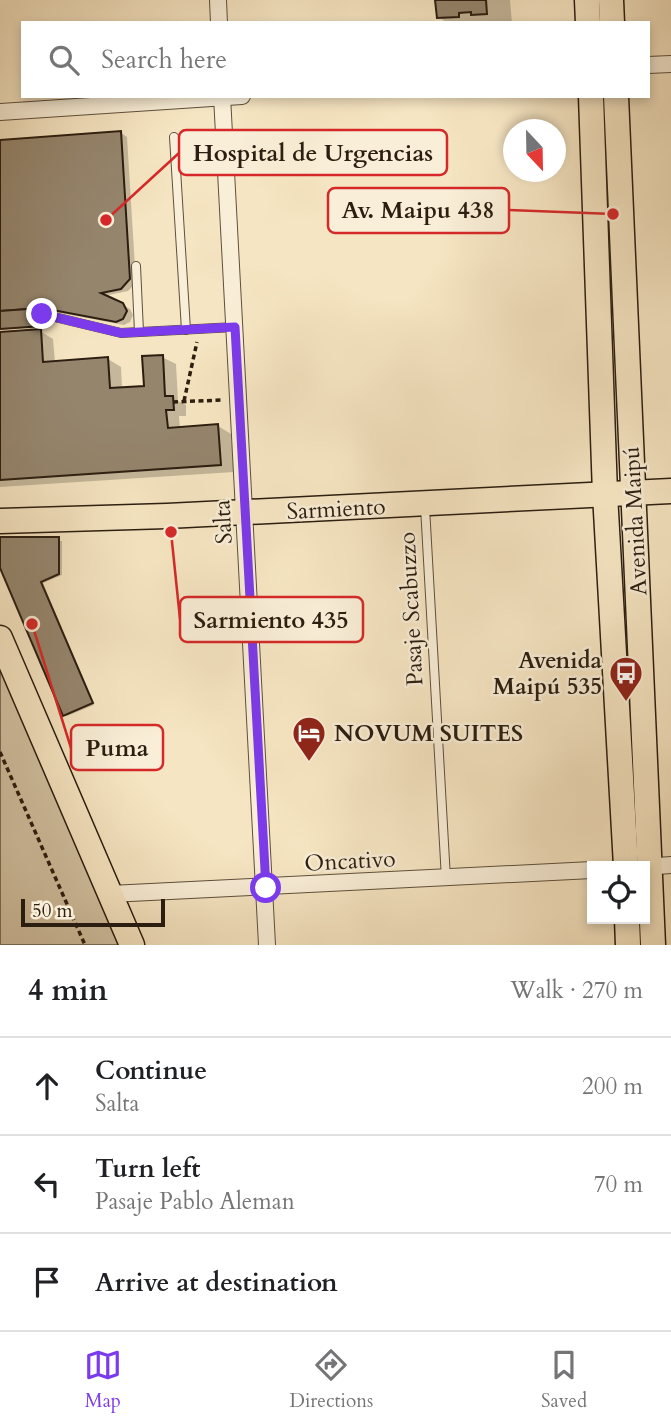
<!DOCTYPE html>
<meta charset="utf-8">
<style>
:root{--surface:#fff;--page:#f6f6f6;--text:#202124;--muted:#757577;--line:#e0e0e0;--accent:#7c3aed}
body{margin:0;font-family:Cardo,serif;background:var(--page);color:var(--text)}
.controls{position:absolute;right:21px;bottom:21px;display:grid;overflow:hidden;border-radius:0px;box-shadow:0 4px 10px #0003}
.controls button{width:63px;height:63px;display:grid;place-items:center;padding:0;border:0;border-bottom:2px solid var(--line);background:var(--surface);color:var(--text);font:35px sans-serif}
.compass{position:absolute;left:503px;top:119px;width:63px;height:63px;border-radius:50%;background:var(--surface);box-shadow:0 4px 10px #0003;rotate:158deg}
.scale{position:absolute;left:21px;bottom:18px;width:144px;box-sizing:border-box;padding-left:7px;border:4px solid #2b1d10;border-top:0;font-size:19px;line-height:24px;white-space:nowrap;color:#2b1d10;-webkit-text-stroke:5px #f9eed7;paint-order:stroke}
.stop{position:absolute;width:21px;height:21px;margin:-16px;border:5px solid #7c3aed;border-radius:50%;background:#fff}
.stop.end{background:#7c3aed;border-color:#fff;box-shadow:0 2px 7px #0008}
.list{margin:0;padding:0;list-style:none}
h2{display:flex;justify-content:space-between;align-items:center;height:91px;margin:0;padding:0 28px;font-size:30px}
h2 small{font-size:23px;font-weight:400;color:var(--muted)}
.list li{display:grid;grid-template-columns:46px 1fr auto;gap:21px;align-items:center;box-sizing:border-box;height:98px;padding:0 28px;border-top:2px solid var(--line)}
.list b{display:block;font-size:26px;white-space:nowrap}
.list p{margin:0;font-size:23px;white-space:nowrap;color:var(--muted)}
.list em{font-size:23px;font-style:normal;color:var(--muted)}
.icon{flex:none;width:38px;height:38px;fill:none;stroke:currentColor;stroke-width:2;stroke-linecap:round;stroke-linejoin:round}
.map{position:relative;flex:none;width:671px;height:945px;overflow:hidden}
.search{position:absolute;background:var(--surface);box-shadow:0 4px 10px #0003;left:21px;right:21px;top:21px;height:77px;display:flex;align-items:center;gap:18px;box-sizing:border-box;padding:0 24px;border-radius:0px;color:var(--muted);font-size:26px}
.sheet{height:385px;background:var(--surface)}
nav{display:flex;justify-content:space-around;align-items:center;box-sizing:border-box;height:98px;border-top:2px solid var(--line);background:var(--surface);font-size:19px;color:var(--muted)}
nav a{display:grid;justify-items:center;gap:4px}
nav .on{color:var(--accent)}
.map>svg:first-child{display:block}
.green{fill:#d3c3a4;stroke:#7f705a;stroke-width:2}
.shadow{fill:#0003}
.building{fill:#95856d;stroke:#2b1d10;stroke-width:2}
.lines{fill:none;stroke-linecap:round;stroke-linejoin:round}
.service-casing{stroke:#5e4f3c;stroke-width:10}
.minor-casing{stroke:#5e4f3c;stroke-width:18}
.primary-casing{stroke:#2b1d10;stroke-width:27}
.path{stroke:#2b1d10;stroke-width:3.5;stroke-dasharray:5 3.5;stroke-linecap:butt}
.service{stroke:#f9eed7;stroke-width:8}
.minor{stroke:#f9eed7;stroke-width:16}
.primary{stroke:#f6e5c2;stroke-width:24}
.route{stroke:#7c3aed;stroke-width:9}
.labels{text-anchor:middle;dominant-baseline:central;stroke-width:5;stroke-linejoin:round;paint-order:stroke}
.street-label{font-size:23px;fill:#2b1d10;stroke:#f9eed7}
.poi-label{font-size:23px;font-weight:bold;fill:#2b1d10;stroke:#f9eed7;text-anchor:end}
.leader{fill:none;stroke:#d62828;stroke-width:2.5}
.callout-dot{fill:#d62828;stroke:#f9eed7;stroke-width:2.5}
.callout{fill:#f9eed7;stroke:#d62828;stroke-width:2.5}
.callout-label{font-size:24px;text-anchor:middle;font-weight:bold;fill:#2b1d10}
</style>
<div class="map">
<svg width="671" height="945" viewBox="0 0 671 945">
<rect width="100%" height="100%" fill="#f6e5c2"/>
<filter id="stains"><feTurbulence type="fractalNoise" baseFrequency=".00286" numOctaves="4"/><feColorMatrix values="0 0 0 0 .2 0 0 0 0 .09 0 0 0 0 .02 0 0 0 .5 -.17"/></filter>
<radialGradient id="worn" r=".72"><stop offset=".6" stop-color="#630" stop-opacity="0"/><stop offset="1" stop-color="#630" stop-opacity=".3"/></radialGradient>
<path class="green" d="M0,638L132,945H0Z"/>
<g class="shadow">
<path d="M437,0H510L512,23H448L438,17Z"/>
<path d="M121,133L127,137L136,283L128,291L104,296L130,309L133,315L130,322L124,325L50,311L44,312L45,327L1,328L0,141Z"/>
<path d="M40,331L53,339L55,363L108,359L121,367L122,389L146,387L162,357L176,364L178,401L186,405V416H179L180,429L218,426L231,434L234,472L0,487V334Z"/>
<path d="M0,539L62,541V575L43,583L94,705L67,716L64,715L0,564Z"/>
</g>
<g class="building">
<path d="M435,0H486L487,14L471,15V12L459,13V17L437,18Z"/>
<path d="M121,131L130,279L121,289L101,293L123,303L127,311L123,319L116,322L42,308L0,311V140Z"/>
<path d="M42,308L43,326L0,329V311Z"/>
<path d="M41,329L43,362L108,357L110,388L144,386L142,356L163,355L165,396H173L174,410H166L168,428L218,424L221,465L0,480V332Z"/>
<path d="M0,537H59V574L41,582L93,703L63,716L0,568Z"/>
</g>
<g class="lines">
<defs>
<g id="service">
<path d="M174,137L186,330"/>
<path d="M136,266L139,332"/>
<path d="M42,314L121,333L235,327"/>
<path d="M425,507L446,879"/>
</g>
<g id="minor">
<path d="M218,0L219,23"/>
<path d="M648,65L671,64"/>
<path d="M222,96L267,945"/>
<path d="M0,112L242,96"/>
<path d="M645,867L671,865"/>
<path d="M110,894L592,870"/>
</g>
<g id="primary">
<path d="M587,0L588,23"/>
<path d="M611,0L612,23"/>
<path d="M591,96L605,494L626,866"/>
<path d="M616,96L653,945"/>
<path d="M0,521L167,516L671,491"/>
<path d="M0,638L132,945"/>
<path d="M627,919L628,945"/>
</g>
</defs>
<use href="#service" class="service-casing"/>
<use href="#minor" class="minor-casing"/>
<use href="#primary" class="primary-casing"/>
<g class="path">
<path d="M184,401L197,342"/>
<path d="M173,402L223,400"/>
<path d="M0,752L85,945"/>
</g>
<use href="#service" class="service"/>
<use href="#minor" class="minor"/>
<use href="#primary" class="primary"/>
</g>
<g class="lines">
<path class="route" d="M42,314L121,333L235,327L266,888"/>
</g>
<defs>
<symbol id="bus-pin" viewBox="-11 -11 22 30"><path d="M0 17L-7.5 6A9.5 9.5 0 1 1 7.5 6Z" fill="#8f2418" stroke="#f9eed7"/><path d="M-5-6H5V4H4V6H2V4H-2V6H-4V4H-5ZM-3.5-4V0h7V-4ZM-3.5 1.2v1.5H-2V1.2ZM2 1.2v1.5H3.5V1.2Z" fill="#fff"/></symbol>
<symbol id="hotel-pin" viewBox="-11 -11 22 30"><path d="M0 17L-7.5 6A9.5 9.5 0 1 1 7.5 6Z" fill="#8f2418" stroke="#f9eed7"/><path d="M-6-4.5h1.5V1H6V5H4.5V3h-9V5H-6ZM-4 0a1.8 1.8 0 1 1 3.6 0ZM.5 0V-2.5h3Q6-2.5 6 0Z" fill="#fff"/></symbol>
</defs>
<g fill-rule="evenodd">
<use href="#bus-pin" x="607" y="654" width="38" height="52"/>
<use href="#hotel-pin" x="290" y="714" width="38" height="52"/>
</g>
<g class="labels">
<g class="street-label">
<text transform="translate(336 509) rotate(-3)">Sarmiento</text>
<text transform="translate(635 521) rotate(-93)">Avenida Maipú</text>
<text transform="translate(223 522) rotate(-93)">Salta</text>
<text transform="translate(411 609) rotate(-93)">Pasaje Scabuzzo</text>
<text transform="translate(350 861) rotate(-3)">Oncativo</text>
</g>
<g class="poi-label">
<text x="602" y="660">Avenida<tspan x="602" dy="26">Maipú 535</tspan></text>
<text x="334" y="733" text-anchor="start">NOVUM SUITES</text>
</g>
</g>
<path class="leader" d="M106 220L179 153M613 214L509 210M171 532L180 619M32 624L71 748"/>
<g class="callout-dot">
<circle cx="106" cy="220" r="7"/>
<circle cx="613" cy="214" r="7"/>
<circle cx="171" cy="532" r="7"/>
<circle cx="32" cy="624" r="7"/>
</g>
<g class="callout">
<rect x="179" y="130" width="268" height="45" rx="7"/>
<rect x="328" y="188" width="181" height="45" rx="7"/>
<rect x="180" y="597" width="183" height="45" rx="7"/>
<rect x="71" y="725" width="92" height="45" rx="7"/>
</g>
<g class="callout-label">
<text x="313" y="161">Hospital de Urgencias</text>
<text x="418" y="218">Av. Maipu 438</text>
<text x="271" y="628">Sarmiento 435</text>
<text x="117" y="756">Puma</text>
</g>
<rect width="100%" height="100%" filter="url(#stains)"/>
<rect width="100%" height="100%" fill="url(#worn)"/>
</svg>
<div class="controls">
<button><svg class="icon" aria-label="locate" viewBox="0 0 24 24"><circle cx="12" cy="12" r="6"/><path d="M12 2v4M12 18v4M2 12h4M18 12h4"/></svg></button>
</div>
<svg class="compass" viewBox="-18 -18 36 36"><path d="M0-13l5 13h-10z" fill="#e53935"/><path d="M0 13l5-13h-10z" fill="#757577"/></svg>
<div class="scale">50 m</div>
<div class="stop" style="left:266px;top:888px"></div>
<div class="stop end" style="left:42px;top:314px"></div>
<div class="search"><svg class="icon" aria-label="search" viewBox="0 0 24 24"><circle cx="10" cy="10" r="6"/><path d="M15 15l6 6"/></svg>Search here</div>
</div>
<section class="sheet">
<h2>4 min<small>Walk · 270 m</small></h2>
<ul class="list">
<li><svg class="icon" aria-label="ahead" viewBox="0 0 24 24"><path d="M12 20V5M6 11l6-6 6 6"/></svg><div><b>Continue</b><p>Salta</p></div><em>200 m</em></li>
<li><svg class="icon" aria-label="left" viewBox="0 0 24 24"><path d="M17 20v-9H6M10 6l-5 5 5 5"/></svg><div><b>Turn left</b><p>Pasaje Pablo Aleman</p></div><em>70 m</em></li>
<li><svg class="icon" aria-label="arrive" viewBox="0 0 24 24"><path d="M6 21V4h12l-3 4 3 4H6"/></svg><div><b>Arrive at destination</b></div></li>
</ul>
</section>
<nav>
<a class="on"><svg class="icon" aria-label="map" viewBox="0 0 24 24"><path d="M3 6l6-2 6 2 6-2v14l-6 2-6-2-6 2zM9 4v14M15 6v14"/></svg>Map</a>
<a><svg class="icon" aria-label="directions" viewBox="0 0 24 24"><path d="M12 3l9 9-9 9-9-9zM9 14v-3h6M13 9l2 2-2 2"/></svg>Directions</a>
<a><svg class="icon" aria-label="saved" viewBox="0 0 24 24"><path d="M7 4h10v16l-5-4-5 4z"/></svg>Saved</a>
</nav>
